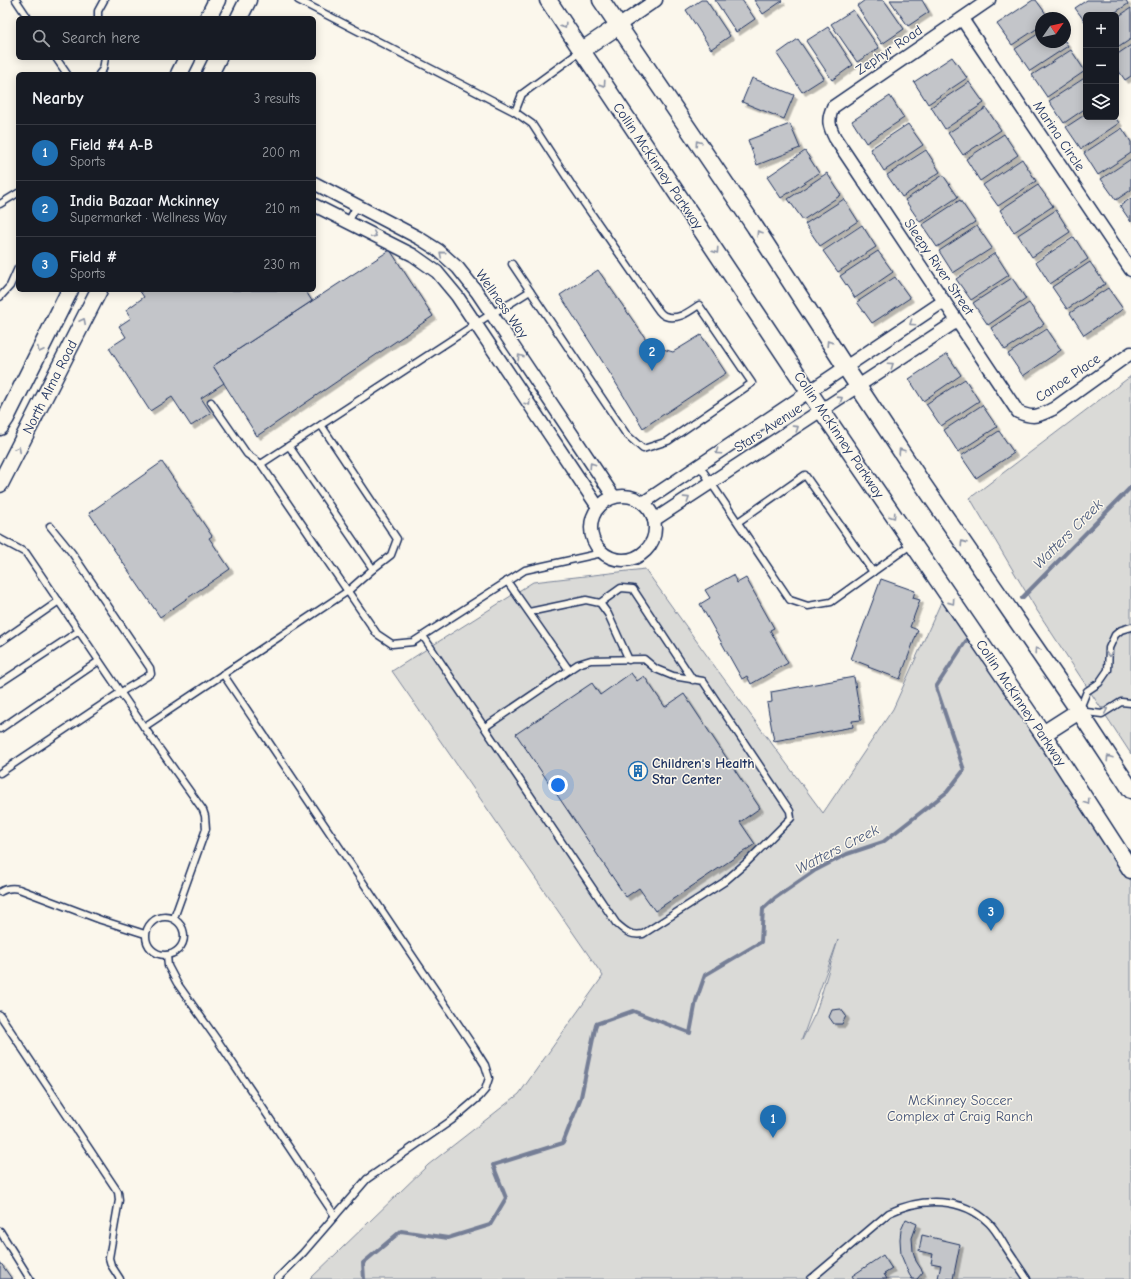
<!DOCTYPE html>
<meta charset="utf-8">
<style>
:root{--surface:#171b24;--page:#20242c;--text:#f1f3f6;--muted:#9ea1a6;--line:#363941;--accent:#1f6fb2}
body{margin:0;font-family:"Comic Neue",sans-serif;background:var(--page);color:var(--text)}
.controls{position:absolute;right:12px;top:12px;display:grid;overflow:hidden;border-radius:6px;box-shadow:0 2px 10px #0003}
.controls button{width:36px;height:36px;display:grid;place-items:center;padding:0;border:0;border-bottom:1px solid var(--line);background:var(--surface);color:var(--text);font:20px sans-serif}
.compass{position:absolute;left:1035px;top:12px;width:36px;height:36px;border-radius:50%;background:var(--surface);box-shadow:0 2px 10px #0003;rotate:56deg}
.you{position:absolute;left:558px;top:785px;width:14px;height:14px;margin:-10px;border:3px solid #fff;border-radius:50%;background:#1a73e8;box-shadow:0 0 0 6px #1a73e833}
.badge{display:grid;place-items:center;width:26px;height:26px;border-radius:50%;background:var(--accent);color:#fff;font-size:13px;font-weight:700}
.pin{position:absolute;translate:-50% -33px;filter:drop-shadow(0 1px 2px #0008)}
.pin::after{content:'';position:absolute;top:21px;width:14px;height:12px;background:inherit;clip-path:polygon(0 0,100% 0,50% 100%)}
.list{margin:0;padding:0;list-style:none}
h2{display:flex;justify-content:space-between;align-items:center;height:52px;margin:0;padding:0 16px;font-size:17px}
h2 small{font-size:13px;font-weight:400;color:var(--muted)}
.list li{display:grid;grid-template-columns:26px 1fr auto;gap:12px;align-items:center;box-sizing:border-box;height:56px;padding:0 16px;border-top:1px solid var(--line)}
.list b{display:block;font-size:15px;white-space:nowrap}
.list p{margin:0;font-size:13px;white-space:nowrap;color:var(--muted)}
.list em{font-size:13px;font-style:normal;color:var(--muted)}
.icon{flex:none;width:22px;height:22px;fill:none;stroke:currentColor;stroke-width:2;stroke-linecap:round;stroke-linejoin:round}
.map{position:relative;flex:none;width:1131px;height:1279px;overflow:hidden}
.search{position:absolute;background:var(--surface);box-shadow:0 2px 10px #0003;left:16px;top:16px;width:300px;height:44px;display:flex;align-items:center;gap:10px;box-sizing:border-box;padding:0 14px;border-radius:6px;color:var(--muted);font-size:15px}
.panel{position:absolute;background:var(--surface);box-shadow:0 2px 10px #0003;left:16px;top:72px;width:300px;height:220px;border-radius:6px}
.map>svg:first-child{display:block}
.green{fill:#dadad7;stroke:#7a849a;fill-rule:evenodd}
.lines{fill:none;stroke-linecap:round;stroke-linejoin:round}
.stream{stroke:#747e96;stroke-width:4}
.building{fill:#c3c5c9;stroke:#1b2f5e;filter:url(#shadow)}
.lane-casing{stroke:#1b2f5e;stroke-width:9}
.street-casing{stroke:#1b2f5e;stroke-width:15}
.secondary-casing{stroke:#1b2f5e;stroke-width:19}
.lane{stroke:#fbf7ec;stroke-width:6}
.street{stroke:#fbf7ec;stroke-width:12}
.secondary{stroke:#fbf7ec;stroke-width:16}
.oneway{stroke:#8b93a5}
.labels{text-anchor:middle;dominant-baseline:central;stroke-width:3;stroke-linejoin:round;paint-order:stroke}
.street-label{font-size:14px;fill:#1b2f5e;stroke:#fbf7ec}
.poi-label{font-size:14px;font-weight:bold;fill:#1b2f5e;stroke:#fbf7ec;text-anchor:start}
.park-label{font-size:14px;fill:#415176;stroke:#fbf7ec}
.water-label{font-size:15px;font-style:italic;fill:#47577a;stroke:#fbf7ec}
</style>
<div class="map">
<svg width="1131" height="1279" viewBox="0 0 1131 1279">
<defs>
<filter id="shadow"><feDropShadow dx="3.5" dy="3.5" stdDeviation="0" flood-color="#0004"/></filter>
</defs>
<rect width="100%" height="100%" fill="#fbf7ec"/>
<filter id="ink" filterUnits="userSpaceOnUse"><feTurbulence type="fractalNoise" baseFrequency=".025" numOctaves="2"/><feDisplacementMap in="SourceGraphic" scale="8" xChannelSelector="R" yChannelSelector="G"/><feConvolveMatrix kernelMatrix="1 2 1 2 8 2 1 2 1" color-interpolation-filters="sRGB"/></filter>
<g filter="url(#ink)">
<g class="green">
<path d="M1131,376V754L1036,609L970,498Z"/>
<path d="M645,569L713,664L823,813L893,709L942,600L1062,775L1131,881V1279H310L428,1165L519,1094L603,976L392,671L533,582ZM838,940L816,1012L802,1040V1039Z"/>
</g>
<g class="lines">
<g class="stream">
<path d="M1022,598L1131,487"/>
<path d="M364,1279L363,1263L401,1231L448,1238L490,1225L506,1198L493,1165L563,1143L581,1097L596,1024L633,1011L690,1033L696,1001L705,975L761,942L763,909L775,898L814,871L847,854L883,842L947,792L964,770L936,687L966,641"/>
</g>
</g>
<g class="building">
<path d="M701,0H706L730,36L711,49L686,10Z"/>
<path d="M715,0H742L755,19L736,32Z"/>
<path d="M754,0H781L782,1L763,14Z"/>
<path d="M865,0H884L904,29L882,44L857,6Z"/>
<path d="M890,0H922L929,12L908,26Z"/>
<path d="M1033,0H1036L1049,18H1041V26L1012,45L997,24Z"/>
<path d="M1087,0H1126L1128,4L1111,15H1086V23L1075,8Z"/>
<path d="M1131,8V39L1116,49V18Z"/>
<path d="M853,10L879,48L857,62L831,24Z"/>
<path d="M828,27L853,65L832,80L806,41Z"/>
<path d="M1041,32V42L1065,41L1068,46L1030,71L1015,49Z"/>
<path d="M798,39L824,78L802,92L777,54Z"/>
<path d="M1131,45V76L1125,80L1116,67V55Z"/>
<path d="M1071,50L1085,71L1047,97L1032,75Z"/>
<path d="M952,57L967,78L928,104L914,82Z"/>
<path d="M1086,77V108L1064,123L1049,101Z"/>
<path d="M752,78L794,95L784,119L742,102Z"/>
<path d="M969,82L984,103L945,129L931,107Z"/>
<path d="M890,96L904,118L866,143L852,121Z"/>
<path d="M986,108L1001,130L963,155L948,133Z"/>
<path d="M1086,114V117H1115L1119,123L1081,149L1066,127Z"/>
<path d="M790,124L800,148L757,165L748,140Z"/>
<path d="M908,124L923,145L884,171L870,149Z"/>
<path d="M1122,128L1131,142V153L1098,175L1084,153Z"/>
<path d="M1004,134L1018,155L980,181L966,159Z"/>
<path d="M926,150L940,172L902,197L887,175Z"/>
<path d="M805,151L819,173L781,198L767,177Z"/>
<path d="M1022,159L1036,181L998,206L983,185Z"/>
<path d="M1131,159V190L1116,200L1101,179Z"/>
<path d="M827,173L841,195L803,220L788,199Z"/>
<path d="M943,175L958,197L920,222L905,200Z"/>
<path d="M1038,185L1053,206L1014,232L1000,210Z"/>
<path d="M1131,198V222L1120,206Z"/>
<path d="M844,199L858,221L820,246L805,224Z"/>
<path d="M960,200L975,222L937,247L922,225Z"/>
<path d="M1056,210L1070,232L1032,257L1018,235Z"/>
<path d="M862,225L876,247L838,272L823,251Z"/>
<path d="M977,226L992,248L953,273L939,251Z"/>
<path d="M1074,237L1088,259L1050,284L1036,262Z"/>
<path d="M390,250L433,316L257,436L213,366Z"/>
<path d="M878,251L893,272L855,298L840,276Z"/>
<path d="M995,253L1009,275L971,300L956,279Z"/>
<path d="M1090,262L1105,284L1067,309L1052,287Z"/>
<path d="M598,270L650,345L673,352L701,335L726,373L643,428L611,375L560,295Z"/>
<path d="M895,277L910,298L872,323L857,302Z"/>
<path d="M1012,278L1026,299L988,325L973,303Z"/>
<path d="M1108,288L1123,309L1084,335L1070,313Z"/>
<path d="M139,290H305L312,301L213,366L224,383L201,398L211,413L191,426L172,397L150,411L109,348L126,337L119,326L131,318L126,310L144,297Z"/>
<path d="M1029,303L1044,324L1005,350L991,328Z"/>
<path d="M1047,329L1061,350L1023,376L1008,354Z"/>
<path d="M947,354L961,375L923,401L909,379Z"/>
<path d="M965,379L979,401L941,426L926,404Z"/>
<path d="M982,405L997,427L958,452L944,430Z"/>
<path d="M999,431L1014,453L976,478L961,456Z"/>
<path d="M162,462L212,536L209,538L230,569L160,617L89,513Z"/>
<path d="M733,575L737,583L746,578L774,628L770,630L788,663L751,684L747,676L742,679L700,604L710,598L705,590Z"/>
<path d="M881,579L915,591L913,598L920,600L910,627L918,630L900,679L868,667L869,666L851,659Z"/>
<path d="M631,673L637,681L644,676L665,707L684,694L760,808L740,822L755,844L655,911L639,888L626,897L516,734L592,683L600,695Z"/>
<path d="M854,677L861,720L852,721L853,727L774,741L767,703L772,702L771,692Z"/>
<path d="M841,1009L846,1016L842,1024H834L829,1017L832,1010Z"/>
<path d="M906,1219L917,1224L912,1238L913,1251L916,1261L923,1272L917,1279H912L909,1274L901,1255L900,1239L901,1230Z"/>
<path d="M922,1235L960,1244L953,1279L938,1278L941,1265L931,1263L933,1254L919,1251Z"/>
<path d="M883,1255L892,1269L884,1274L887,1279H854L852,1276Z"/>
<path d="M0,1262L12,1279H0Z"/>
</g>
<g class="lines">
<defs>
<g id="lane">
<path d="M16,0L28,18"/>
<path d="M298,0L515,112L532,124L573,187L656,307C658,310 662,315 665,316C678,321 690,311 699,305L752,383L668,441L643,449L626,434L512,264"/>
<path d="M98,18V11L104,0"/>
<path d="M56,58L67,74"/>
<path d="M99,74L103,69L105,58"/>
<path d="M515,112L522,94L581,51"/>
<path d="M0,204L18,193"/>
<path d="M348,222L357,206"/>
<path d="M0,297L10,286L18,268"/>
<path d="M211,402L247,454L261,464L377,634L392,644L413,642L525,570L602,553"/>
<path d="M289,446L373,569"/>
<path d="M261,464L491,314L511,303L530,291"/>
<path d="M699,465L790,600L808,606L831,602L912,544"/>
<path d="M738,522L805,475L873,572"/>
<path d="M0,539L26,553L144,727L203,810L205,816L206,829L174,918"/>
<path d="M600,603L621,588L633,589L693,680"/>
<path d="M529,612L586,600L600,603L608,614L629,660"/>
<path d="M1131,627L1121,630L1115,635L1109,648L1108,670L1099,683L1087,691L1079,711L1102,714L1121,702L1131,703"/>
<path d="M423,636L616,923C625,931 630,936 643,934L724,882L746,863L791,818L790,811L703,681L673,676L656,669L644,659L591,660L578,664L569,670L507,581"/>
<path d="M0,642L59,601"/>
<path d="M223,674L475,1049L485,1065L489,1078L485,1090L479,1097L452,1120L367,1179L303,1253L277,1279"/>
<path d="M0,683L79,631"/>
<path d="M144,727L348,591L373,569L391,555L397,539L321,425"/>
<path d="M485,727L569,670"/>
<path d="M0,729L99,661"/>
<path d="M0,773L121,692L151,674L150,668L72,553L50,526"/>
<path d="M0,892C6,888 11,887 19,889L101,920L145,934"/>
<circle cx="165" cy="936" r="19"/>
<path d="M167,955L168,966L177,983L218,1041L335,1216"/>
<path d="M0,1015L118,1192L119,1200L109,1258L111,1265L120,1279"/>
<path d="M0,1231L30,1279"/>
<path d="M811,1279L889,1213C922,1197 962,1197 989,1223C996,1230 1000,1238 1005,1246C1012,1257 1020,1268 1027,1279"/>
</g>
<g id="street">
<path d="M989,0L833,107C827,120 829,126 835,138L1018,412C1034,419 1038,416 1053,409L1131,353"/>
<path d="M962,19L1131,270"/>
<path d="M618,26L656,0"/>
<path d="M314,183L419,238L438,250L458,268L477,292L614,497"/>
<path d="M314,205L413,255L437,272L457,296L598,507"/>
<circle cx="623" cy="528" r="32"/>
<path d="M643,503L944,301"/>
<path d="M654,520L957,321"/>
</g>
<g id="secondary">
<path d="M548,0L822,411L1043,734L1131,870"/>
<path d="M601,0L755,227L846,368L922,483L1079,711L1131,790"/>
<path d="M208,18L217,0"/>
<path d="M239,18L248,0"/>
<path d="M581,51L618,26"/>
<path d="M179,74L187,58"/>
<path d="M210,74L218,58"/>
<path d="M0,427L6,418L70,290"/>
<path d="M0,484L99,290"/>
<path d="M1043,734L1079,711"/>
</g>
</defs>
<use href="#lane" class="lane-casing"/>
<use href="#street" class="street-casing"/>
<use href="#secondary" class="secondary-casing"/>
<use href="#lane" class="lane"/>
<use href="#street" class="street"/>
<use href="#secondary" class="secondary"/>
</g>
<defs><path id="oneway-chevron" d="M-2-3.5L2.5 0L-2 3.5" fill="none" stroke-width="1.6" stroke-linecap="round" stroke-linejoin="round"/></defs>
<g class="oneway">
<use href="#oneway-chevron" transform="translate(564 26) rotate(57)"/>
<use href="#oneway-chevron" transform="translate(603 84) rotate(56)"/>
<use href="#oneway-chevron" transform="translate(698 143) rotate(-124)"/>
<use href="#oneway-chevron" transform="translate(759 233) rotate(-123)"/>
<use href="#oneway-chevron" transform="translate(374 235) rotate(27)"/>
<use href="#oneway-chevron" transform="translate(716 251) rotate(56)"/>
<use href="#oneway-chevron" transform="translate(442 254) rotate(-139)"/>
<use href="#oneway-chevron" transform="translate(83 321) rotate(-63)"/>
<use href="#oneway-chevron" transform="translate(912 323) rotate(146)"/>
<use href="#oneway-chevron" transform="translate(829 343) rotate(-123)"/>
<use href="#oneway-chevron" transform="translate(40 350) rotate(117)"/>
<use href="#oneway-chevron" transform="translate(520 357) rotate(-124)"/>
<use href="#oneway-chevron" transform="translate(891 365) rotate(-34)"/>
<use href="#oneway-chevron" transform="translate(840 399) rotate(-33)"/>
<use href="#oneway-chevron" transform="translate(528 403) rotate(56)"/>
<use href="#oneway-chevron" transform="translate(796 428) rotate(-33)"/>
<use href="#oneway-chevron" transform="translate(18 449) rotate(-63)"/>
<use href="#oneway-chevron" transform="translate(901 451) rotate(-124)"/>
<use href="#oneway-chevron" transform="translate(718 452) rotate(146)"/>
<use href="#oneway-chevron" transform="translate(592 465) rotate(-124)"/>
<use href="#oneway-chevron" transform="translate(687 499) rotate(-33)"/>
<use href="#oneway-chevron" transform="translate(893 516) rotate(56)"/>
<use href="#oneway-chevron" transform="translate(963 543) rotate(-124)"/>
<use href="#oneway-chevron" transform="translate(952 602) rotate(55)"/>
<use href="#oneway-chevron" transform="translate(1037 650) rotate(-124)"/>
<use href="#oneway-chevron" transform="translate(1109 654) rotate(92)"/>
<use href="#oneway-chevron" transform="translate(1105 710) rotate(-26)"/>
<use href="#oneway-chevron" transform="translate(1109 758) rotate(-124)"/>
<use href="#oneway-chevron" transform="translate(1087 802) rotate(57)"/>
</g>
</g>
<defs>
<symbol id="building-ring" viewBox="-11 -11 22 22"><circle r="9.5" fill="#fbf7ec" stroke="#1f6fb2" stroke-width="1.5"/><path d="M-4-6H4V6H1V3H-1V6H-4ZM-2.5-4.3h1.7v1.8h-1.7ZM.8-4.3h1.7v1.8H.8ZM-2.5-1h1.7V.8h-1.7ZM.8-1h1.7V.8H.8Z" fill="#1f6fb2"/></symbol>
</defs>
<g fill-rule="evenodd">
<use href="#building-ring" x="627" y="760" width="22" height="22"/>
</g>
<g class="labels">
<g class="street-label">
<text transform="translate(889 50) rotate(-34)">Zephyr Road</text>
<text transform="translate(1059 136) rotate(56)">Marina Circle</text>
<text transform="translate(658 166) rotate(56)">Collin McKinney Parkway</text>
<text transform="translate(939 267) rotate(56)">Sleepy River Street</text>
<text transform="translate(502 304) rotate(55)">Wellness Way</text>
<text transform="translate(1068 378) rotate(-34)">Canoe Place</text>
<text transform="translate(50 387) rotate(-63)">North Alma Road</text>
<text transform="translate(768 428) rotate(-33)">Stars Avenue</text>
<text transform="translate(839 435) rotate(56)">Collin McKinney Parkway</text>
<text transform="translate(1021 703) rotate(56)">Collin McKinney Parkway</text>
</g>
<g class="poi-label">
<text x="652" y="763">Children's Health<tspan x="652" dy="16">Star Center</tspan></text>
</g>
<g class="park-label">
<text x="960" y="1100">McKinney Soccer<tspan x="960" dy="16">Complex at Craig Ranch</tspan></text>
</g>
<g class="water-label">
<text transform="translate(1068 534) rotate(-45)">Watters Creek</text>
<text transform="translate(837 849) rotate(-27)">Watters Creek</text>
</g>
</g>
</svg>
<div class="controls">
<button>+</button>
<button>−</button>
<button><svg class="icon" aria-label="layers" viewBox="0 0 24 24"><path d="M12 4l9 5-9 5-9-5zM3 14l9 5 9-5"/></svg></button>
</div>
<svg class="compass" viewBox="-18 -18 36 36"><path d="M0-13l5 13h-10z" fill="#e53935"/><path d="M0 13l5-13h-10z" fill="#9ea1a6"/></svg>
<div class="you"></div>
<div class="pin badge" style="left:773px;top:1138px">1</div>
<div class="pin badge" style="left:652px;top:371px">2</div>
<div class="pin badge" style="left:991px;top:931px">3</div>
<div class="search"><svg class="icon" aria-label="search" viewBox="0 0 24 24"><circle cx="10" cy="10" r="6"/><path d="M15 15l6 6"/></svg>Search here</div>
<section class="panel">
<h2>Nearby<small>3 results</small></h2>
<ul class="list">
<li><span class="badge">1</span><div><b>Field #4 A-B</b><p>Sports</p></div><em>200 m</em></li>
<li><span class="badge">2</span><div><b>India Bazaar Mckinney</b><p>Supermarket · Wellness Way</p></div><em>210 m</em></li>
<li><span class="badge">3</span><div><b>Field #</b><p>Sports</p></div><em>230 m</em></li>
</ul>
</section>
</div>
